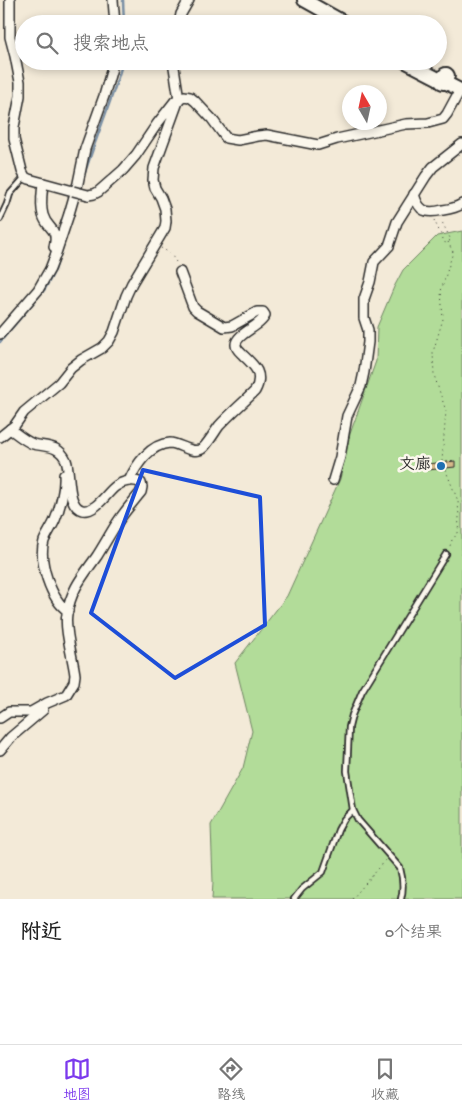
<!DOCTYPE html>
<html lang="zh">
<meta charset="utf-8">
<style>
:root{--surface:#fff;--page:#f2f2f2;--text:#222;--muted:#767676;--line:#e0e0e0;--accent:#7c3aed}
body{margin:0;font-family:"Gochi Hand","LXGW WenKai TC",sans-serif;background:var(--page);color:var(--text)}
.compass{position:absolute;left:342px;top:85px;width:45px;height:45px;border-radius:50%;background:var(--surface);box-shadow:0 2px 8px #0003;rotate:351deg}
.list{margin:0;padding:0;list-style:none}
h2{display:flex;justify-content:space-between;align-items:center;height:65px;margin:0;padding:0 20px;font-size:21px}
h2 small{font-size:16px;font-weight:400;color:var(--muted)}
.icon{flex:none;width:28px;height:28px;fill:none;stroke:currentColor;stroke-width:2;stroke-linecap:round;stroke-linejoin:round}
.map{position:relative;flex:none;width:462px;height:899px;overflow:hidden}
.search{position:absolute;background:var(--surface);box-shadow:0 2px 8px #0003;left:15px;right:15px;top:15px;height:55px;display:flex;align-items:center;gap:12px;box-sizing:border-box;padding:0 18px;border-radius:28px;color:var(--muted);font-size:19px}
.sheet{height:145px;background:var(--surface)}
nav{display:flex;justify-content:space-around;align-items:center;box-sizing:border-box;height:70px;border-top:1px solid var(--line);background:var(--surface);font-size:14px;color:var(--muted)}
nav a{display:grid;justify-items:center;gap:2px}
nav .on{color:var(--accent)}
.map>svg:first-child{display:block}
.green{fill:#b2dc99;stroke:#6e8462}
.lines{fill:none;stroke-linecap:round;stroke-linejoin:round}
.stream{stroke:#7a90a5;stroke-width:2.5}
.building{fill:#d5b889;stroke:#2b2b2b}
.lane-casing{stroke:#2b2b2b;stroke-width:8}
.street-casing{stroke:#2b2b2b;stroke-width:12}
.secondary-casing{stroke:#2b2b2b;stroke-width:16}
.highway-casing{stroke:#2b2b2b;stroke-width:20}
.path{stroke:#2b2b2b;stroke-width:1;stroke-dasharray:1 4;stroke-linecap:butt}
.lane{stroke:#fbf7ec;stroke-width:4.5}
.street{stroke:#fbf7ec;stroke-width:9}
.secondary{stroke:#fbf7ec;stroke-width:12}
.highway{stroke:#fbf7ec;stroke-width:16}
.street-bridge-casing{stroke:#2b2b2b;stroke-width:12;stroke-linecap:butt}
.street-bridge{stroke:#fbf7ec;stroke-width:9}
.marked{fill:none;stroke:#1d4ed8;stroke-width:4;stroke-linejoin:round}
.poi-dot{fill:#1f6fb2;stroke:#fbf7ec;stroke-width:2}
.labels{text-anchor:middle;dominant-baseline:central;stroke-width:5;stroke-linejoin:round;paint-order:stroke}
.poi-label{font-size:16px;fill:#2b2b2b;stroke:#fbf7ec;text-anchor:end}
</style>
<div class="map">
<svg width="462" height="899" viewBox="0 0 462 899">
<rect width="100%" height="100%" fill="#f3ead8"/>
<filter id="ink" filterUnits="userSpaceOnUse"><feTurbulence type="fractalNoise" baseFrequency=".02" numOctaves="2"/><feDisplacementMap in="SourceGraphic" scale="10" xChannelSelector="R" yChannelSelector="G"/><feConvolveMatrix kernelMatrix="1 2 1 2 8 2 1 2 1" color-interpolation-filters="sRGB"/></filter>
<g filter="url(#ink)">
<path class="green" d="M462,231V899H212L213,882L211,825L243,768L252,731L235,663L287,596L340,479L350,434L376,361L377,327L394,287L403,270L437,236Z"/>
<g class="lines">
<g class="stream">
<path d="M123,0L124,24"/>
<path d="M83,179C95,139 112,101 123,61"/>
<path d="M0,342L45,289L55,270L63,246"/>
</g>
</g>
<path class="building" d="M455,461V467L428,470V464Z"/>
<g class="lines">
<defs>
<g id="lane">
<path d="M0,219L7,204L10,194L25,177"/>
<path d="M294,899L302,889L323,872L338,830L344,819L353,810"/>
<path d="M401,899C404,888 403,879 400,868L358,820L353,810L347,771L349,727L352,715L362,691L446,554"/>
</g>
<g id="street">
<path d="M10,0V37L15,56L20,82V96L14,127V139L22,171L25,177L29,179L73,191"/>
<path d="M113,0L115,24"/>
<path d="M179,24L181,14L189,0"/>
<path d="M43,183C42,194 40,205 43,215C47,230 59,227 54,247"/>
<path d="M414,194C419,212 426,214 443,210C450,209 456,208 462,204"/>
<path d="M88,195L94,194L98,192L123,170L136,155L157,124L175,101L184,96L190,97L195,101L212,119L226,138L238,140L258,136L267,135L318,145L337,139L406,124L428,123L443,119L447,114L460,90"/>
<path d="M0,334L38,290L50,269L55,256L69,214L78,183L85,149L104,96L114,61"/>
<path d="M0,437L15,425L24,412L59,383L71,368L81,360L102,348L109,341L114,332L126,296L132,283L165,228L166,221L165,209L161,198L155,188L153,180L154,168L179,99L173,61"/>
<path d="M64,475C65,489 60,508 55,520C52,527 47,534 44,541C38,561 51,600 68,611"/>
<path d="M333,480L340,457L347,416L361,386L364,372L368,342V330L364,318V299L370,282L374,262L389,246L397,222L426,176L433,167L462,144"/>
<path d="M129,481C136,465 150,444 170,443C179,443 194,456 203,448C209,442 214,433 219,426C230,414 243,403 255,391C264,374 255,366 243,355C240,352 236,349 236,345C235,334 262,326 265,315L263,312H257L232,326L224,327L197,311L193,307L180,272"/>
<path d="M0,718L9,712H31L47,703L66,695L74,682L75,675C73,658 64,629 67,614C71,589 83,576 97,556C104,545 110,534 117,523C124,512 133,502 141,492L142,487L141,483C134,479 123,481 116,486C107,492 96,513 82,510C66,505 71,473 66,460C59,445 47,447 33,444C25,441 17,434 10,429"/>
<path d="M0,750L11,737L43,710"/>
</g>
<g id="secondary">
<path d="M304,0L347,24"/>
<path d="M404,61L462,91"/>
</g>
<path id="highway" d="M443,81L446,76"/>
</defs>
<use href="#lane" class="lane-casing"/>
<use href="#street" class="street-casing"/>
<use href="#secondary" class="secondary-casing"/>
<use href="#highway" class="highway-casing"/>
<g class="path">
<path d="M434,220L445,243L451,240L441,220"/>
<path d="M448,242L453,252L441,291L443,319L433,352L434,375L446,411L442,461L458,501L459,518L458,533L452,540L449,549"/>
<path d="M161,248L170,253L178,265"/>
<path d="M352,899L386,860"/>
</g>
<use href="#lane" class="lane"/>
<use href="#street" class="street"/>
<use href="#secondary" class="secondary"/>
<use href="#highway" class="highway"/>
<defs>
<path id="street-bridge" d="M73,191L88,195"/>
</defs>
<use href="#street-bridge" class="street-bridge-casing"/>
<use href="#street-bridge" class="street-bridge"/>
</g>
</g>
<path class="marked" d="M143,470L260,497L265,625L175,678L91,613Z"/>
<circle class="poi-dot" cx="441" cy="466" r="5"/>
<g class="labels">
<g class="poi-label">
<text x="431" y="466">文廊</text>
</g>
</g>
</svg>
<svg class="compass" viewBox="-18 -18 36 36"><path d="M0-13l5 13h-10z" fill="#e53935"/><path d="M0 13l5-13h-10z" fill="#767676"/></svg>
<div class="search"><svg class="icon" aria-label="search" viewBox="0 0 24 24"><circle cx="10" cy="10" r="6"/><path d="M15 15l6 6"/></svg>搜索地点</div>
</div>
<section class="sheet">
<h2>附近<small>0个结果</small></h2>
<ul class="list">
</ul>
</section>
<nav>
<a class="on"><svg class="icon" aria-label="map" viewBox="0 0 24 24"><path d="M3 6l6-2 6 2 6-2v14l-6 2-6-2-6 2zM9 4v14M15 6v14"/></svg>地图</a>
<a><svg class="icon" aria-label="directions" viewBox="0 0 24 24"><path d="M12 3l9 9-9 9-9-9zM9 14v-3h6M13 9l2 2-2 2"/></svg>路线</a>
<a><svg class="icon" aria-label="saved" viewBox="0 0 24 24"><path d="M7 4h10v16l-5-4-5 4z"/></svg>收藏</a>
</nav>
